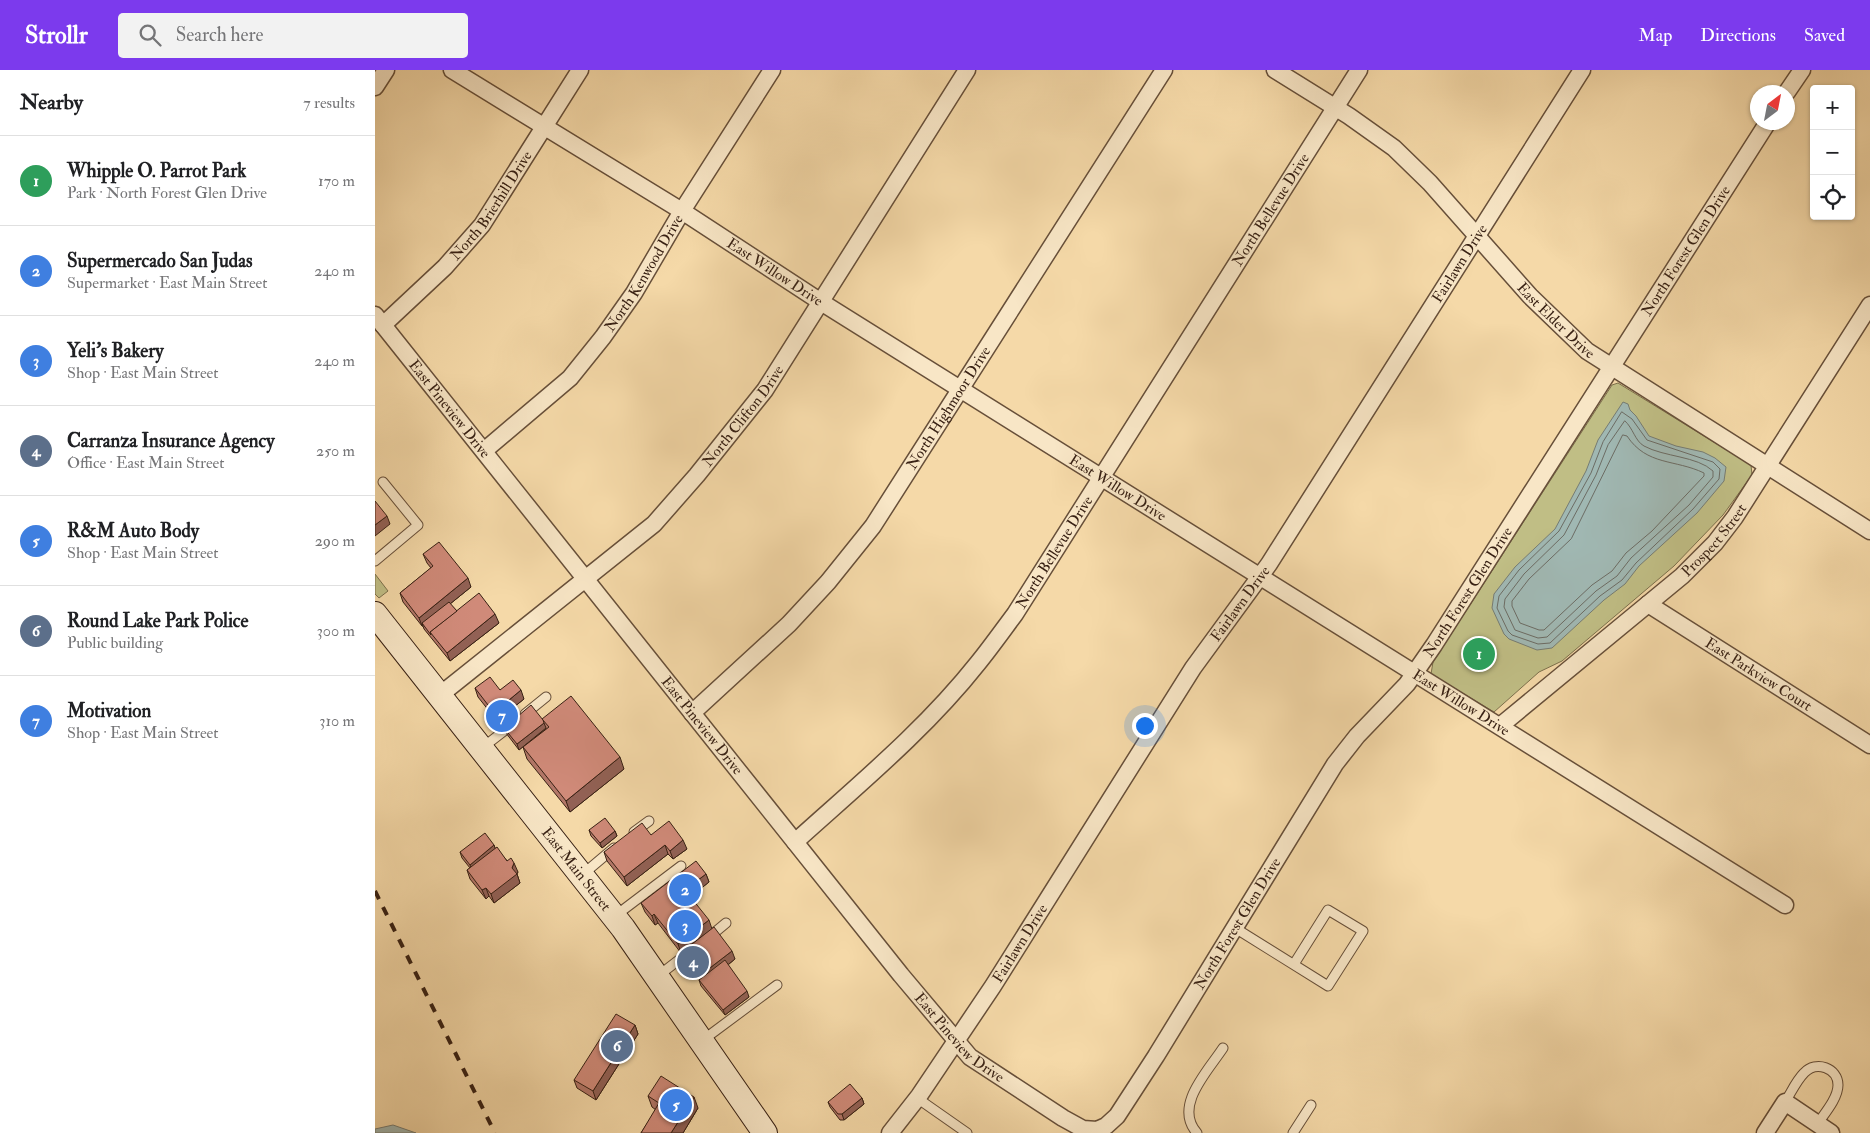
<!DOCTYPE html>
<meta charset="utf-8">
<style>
:root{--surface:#fff;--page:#f2f2f2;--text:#202124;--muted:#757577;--line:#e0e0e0;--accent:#7c3aed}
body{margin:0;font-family:"IM FELL Double Pica",serif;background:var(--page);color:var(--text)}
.controls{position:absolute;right:15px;top:15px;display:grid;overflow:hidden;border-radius:5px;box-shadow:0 1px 4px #0004}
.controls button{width:45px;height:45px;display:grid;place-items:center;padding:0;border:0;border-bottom:1px solid var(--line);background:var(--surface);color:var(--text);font:25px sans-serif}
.compass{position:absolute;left:1375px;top:15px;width:45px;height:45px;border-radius:50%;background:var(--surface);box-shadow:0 1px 4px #0004;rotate:32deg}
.you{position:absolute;left:769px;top:655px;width:18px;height:18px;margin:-12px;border:4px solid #fff;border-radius:50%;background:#1a73e8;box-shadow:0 0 0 8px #1a73e833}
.badge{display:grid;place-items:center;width:32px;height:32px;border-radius:50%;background:var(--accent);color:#fff;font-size:16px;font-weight:700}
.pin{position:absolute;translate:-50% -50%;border:2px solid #fff;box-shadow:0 1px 5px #0006}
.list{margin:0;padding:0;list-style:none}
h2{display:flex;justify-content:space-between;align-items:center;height:65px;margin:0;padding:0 20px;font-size:21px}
h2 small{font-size:16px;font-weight:400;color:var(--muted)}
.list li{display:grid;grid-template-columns:32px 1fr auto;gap:15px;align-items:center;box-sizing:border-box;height:90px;padding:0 20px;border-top:1px solid var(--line)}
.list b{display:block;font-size:19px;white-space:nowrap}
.list p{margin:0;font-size:16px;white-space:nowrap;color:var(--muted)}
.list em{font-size:16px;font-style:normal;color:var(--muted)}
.icon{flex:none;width:28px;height:28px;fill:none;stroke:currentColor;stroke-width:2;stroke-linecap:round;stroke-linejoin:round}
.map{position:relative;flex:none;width:1495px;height:1063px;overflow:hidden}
header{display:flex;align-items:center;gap:30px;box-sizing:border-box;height:70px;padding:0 25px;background:var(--accent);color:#fff}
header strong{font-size:24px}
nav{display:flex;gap:28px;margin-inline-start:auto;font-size:18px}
.search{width:350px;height:45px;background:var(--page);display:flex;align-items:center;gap:12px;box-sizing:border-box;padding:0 18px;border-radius:5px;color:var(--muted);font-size:19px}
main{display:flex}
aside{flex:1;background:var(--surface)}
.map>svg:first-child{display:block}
.green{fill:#c0be85;stroke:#7c704c}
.water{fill:#a0b8b3;stroke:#767c73}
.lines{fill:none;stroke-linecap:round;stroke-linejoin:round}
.shore{stroke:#6c6c64;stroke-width:1}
.service-casing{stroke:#674f39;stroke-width:11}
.minor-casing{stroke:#674f39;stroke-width:19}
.secondary-casing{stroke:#382114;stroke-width:26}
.service{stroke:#f8e6c6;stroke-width:9}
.minor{stroke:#f8e6c6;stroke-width:16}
.secondary{stroke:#f8e6c6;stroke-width:24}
.rail{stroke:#382114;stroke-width:4;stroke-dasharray:9 9;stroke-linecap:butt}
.wall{fill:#b37768;stroke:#382114}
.shaded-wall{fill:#926155;stroke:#382114}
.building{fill:#d08a79;stroke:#382114}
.labels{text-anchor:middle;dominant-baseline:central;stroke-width:5;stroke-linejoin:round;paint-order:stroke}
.street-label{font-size:15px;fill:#382114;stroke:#f8e6c6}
</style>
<header>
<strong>Strollr</strong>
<div class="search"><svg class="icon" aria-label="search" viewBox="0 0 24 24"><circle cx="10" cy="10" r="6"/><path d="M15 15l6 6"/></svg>Search here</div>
<nav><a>Map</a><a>Directions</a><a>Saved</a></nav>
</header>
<main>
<aside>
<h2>Nearby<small>7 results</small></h2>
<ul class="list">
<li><span class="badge" style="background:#2e9e5b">1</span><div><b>Whipple O. Parrot Park</b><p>Park · North Forest Glen Drive</p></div><em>170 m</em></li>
<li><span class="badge" style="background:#3f7fe0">2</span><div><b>Supermercado San Judas</b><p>Supermarket · East Main Street</p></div><em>240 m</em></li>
<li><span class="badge" style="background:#3f7fe0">3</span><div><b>Yeli's Bakery</b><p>Shop · East Main Street</p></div><em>240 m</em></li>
<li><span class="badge" style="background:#5c6f8a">4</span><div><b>Carranza Insurance Agency</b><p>Office · East Main Street</p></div><em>250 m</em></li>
<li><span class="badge" style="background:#3f7fe0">5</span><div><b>R&amp;M Auto Body</b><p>Shop · East Main Street</p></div><em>290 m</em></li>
<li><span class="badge" style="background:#5c6f8a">6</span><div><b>Round Lake Park Police</b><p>Public building</p></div><em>300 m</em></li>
<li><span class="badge" style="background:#3f7fe0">7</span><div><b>Motivation</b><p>Shop · East Main Street</p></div><em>310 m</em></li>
</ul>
</aside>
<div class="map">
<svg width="1495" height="1063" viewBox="0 0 1495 1063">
<rect width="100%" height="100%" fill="#f5d9a8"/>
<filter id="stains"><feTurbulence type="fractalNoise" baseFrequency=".004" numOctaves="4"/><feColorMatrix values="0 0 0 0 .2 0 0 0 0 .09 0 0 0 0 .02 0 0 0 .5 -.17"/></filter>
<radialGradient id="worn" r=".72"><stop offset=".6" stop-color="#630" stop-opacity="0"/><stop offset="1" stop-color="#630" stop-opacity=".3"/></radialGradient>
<g class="green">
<path d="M1243,313L1376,395L1377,405L1348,445L1299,496L1187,591L1164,602L1119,642L1056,604L1058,592L1237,315Z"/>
<path d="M0,504L13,521L4,528L0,524Z"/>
</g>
<g class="water">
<path d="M1248,332L1253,334L1255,340L1261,346L1274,366L1301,376L1328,382L1340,388L1351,397L1349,411L1322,443L1264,496L1250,514L1229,530L1177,578L1162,580L1134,569L1129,564L1117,538L1119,524L1140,497L1180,459L1211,401L1223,370Z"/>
<path d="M18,1055L41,1063H0V1059Z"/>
</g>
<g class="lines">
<g class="shore">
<path d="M1247,342L1257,349L1272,370L1338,392L1345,399L1344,409L1318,439L1261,493L1247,510L1225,526L1175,573L1163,574L1137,565L1133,561L1122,538L1124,526L1144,500L1184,461L1216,403L1228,372Z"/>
<path d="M1250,351C1258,358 1260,371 1269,376C1289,387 1322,386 1338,401V407L1314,435L1256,488L1242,506L1221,521L1172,567L1163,568L1140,560L1129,537L1130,529L1149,504L1189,465L1221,405L1233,375Z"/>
<path d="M1248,365L1252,366C1272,396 1300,389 1329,403V406L1277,461L1251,483L1237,501L1217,515L1169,560H1164L1145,553L1137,536V531L1154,509L1196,469Z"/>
</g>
<defs>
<g id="service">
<path d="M0,491L43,455L8,412"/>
<path d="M150,644L171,627"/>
<path d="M107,678L138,654"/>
<path d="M259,762L274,751"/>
<path d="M207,805L239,778"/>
<path d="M240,846L306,796"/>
<path d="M860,858L953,916L988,861L953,840L919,894"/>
<path d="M333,868L351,853"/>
<path d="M283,906L318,879"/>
<path d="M328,970L402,915"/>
<path d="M542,1028L592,1063"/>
<path d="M1410,1032C1416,1023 1421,1011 1429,1003C1441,990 1463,998 1463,1015C1463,1028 1450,1043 1443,1053"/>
<path d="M822,1063C798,1036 833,1001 848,978"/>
<path d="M918,1063L936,1035"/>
</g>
<g id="minor">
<path id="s1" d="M77,0L307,141L446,232L1410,835"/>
<path id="s2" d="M900,0L974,46L1019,78L1055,113L1155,226L1212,281L1495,461"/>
<path d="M0,17L11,0"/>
<path d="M1412,22L1427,0"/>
<path id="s3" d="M0,245L526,905L595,987L688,1048L708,1059L722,1060L731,1056L742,1046L781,986L960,694L982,666L1032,614L1059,575L1393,52"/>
<path id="s4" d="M8,255L70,197L107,155L205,0"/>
<path id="s5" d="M110,380L195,308L228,267L259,223L307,141L397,0"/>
<path id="s6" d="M1273,534L1495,675"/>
<path id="s7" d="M65,625L279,454L322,405L390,320L592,0"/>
<path id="s8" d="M317,643L414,554L453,512L498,456L789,0"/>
<path id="s9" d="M1125,656L1307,506L1340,473L1360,447L1495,235"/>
<path id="s10" d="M420,772C483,715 550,660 603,593C616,577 628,560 640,544L984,0"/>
<path id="s11" d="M515,1063L544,1026L618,916L818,598L894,494L1207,0"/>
<path d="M1390,1063L1410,1032L1456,1063"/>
</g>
<g id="secondary">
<path id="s12" d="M0,544L248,858L390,1063"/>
</g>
</defs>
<use href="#service" class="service-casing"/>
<use href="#minor" class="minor-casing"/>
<use href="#secondary" class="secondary-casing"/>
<use href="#service" class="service"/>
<use href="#minor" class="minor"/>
<use href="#secondary" class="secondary"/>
<path class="rail" d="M0,821L120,1063"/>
</g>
<g class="wall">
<path d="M48,484L96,517L75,534L82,541L124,553L75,591L49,559L48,556H47L28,532L25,523L56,498L52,493Z"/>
<path d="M100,618L125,620L149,629L139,637L142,644L126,656L103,627Z"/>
<path d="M168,650L249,699L195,742L152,689L148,677L171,659V658L144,680L131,663L129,658Z"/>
<path d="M214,760L240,761L242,766L227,778L216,766Z"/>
<path d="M276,765L312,779L298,789L293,784L252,816L232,791L229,782Z"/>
<path d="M119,775L120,778L143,802L142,804L145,813L119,833L114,826L111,829L95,809L92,800L95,798L87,788L85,782Z"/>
<path d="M331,804L334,812L315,827L337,859L360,889L353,895L374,927L350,945L326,916L324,910L326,908L311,889L308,881L306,883L283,853L280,855L270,842L266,833Z"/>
<path d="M260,955L263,964L221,1030L202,1018L199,1010Z"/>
<path d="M273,1026L323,1038L308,1063H266L281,1040L277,1037Z"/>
<path d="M487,1028L489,1034L469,1050H465L455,1037L453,1032Z"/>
</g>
<g class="shaded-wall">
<path d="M12,446L15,454L0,466V455Z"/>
<path d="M93,508L96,517L49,555L47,553L48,556H47L44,548Z"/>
<path d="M120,544L124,553L75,591L72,583Z"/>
<path d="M146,620L149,629L139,637L142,644L126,656L123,648L134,630Z"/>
<path d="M169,653L171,658L144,680L142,674Z"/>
<path d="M245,687L249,699L195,742L191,731Z"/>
<path d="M240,761L242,766L227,778L225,773Z"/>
<path d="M308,770L312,779L298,789L295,781Z"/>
<path d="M119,775L121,781L97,800L95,795Z"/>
<path d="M290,775L293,784L252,816L249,807Z"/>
<path d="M139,793L143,802L141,805L142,804L145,813L119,833L116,824L137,798Z"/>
<path d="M331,804L334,812L313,829L310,820Z"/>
<path d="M111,818L114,826L111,829L107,820Z"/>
<path d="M279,844L283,853L280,855L277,846Z"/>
<path d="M334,850L337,859L306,883L303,874Z"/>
<path d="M357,881L360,889L330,913L327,904Z"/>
<path d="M372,921L374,927L350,945L348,940Z"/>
<path d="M260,955L263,964L221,1030L218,1021Z"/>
<path d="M319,1027L323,1038L308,1063H296Z"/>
<path d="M487,1028L489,1034L469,1050L467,1044Z"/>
</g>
<g class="building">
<path d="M0,431L12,446L0,455Z"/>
<path d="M64,472L93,508L44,548L25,523L58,496L48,484Z"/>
<path d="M104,523L120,544L72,583L55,562Z"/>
<path d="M74,532L82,541L55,562L56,565L47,553Z"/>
<path d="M115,607L125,620L138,610L146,620L134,630L139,636L123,648L100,618Z"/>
<path d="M196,626L245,687L191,731L148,677L174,657L167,649Z"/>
<path d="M156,635L168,650L169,653L142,674L129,658Z"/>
<path d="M230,748L240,761L225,773L214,760Z"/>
<path d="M294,751L308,770L295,781L290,775L249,807L229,782L267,753L276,765Z"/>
<path d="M110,763L119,775L95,795L85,782Z"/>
<path d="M122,777L132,791L136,788L139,793L137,798L142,804L116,824L111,818L107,820L92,800Z"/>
<path d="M321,791L331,804L310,820L334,850L303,874L279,844L277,846L266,833Z"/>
<path d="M339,857L357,881L327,904L308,881Z"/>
<path d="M350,890L372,921L348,940L324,910Z"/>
<path d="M241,944L260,955L218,1021L199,1010Z"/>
<path d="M286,1006L319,1027L296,1063H266L284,1033L273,1026Z"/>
<path d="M475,1014L487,1028L467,1044H463L453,1032Z"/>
</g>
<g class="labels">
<g class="street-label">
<text stroke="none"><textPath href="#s4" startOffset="162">North Brierhill Drive</textPath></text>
<text stroke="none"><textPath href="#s10" startOffset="796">North Bellevue Drive</textPath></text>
<text stroke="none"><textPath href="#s3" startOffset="2161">North Forest Glen Drive</textPath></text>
<text stroke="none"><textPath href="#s11" startOffset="1040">Fairlawn Drive</textPath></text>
<text stroke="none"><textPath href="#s1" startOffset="381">East Willow Drive</textPath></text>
<text stroke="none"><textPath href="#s5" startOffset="240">North Kenwood Drive</textPath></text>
<text stroke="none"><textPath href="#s2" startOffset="379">East Elder Drive</textPath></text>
<text stroke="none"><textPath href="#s3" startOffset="120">East Pineview Drive</textPath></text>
<text stroke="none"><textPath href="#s8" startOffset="401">North Highmoor Drive</textPath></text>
<text stroke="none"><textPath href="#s7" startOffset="414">North Clifton Drive</textPath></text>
<text stroke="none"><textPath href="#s1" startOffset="786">East Willow Drive</textPath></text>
<text stroke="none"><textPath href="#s9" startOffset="284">Prospect Street</textPath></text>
<text stroke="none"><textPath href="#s10" startOffset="391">North Bellevue Drive</textPath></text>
<text stroke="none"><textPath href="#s3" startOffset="1756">North Forest Glen Drive</textPath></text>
<text stroke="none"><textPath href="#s11" startOffset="635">Fairlawn Drive</textPath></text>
<text stroke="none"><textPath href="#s6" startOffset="131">East Parkview Court</textPath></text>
<text stroke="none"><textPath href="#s1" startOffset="1191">East Willow Drive</textPath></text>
<text stroke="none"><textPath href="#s3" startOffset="525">East Pineview Drive</textPath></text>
<text stroke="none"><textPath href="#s12" startOffset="325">East Main Street</textPath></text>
<text stroke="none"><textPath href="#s3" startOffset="1351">North Forest Glen Drive</textPath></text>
<text stroke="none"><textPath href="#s11" startOffset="230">Fairlawn Drive</textPath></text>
<text stroke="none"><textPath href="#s3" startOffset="930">East Pineview Drive</textPath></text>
</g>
</g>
<rect width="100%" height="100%" filter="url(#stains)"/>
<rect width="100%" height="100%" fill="url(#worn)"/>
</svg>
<div class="controls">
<button>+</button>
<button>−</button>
<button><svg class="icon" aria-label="locate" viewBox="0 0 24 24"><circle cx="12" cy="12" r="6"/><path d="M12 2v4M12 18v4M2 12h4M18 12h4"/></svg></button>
</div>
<svg class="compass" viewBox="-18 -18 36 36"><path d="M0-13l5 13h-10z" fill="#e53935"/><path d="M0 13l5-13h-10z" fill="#757577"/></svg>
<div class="you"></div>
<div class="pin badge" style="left:1104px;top:584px;background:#2e9e5b">1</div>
<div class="pin badge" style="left:310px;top:820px;background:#3f7fe0">2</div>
<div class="pin badge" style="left:310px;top:856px;background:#3f7fe0">3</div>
<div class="pin badge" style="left:318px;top:892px;background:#5c6f8a">4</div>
<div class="pin badge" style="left:301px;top:1035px;background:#3f7fe0">5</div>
<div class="pin badge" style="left:242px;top:976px;background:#5c6f8a">6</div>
<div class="pin badge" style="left:127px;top:646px;background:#3f7fe0">7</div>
</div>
</main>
